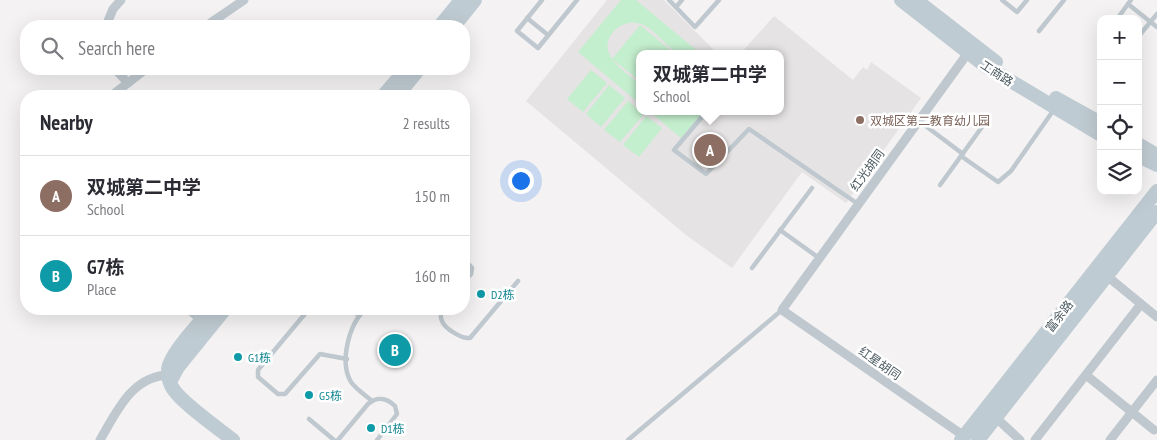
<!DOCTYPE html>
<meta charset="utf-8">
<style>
:root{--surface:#fff;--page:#f2f2f3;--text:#2b2b33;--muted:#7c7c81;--line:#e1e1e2;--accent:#ea580c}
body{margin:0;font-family:"PT Sans Narrow","Noto Sans SC",sans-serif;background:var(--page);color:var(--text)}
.controls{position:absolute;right:15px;top:15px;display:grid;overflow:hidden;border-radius:10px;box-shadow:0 5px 20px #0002}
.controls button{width:45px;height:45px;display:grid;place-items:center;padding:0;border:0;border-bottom:1px solid var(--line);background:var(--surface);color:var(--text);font:25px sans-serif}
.you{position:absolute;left:520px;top:180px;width:18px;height:18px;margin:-12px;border:4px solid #fff;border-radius:50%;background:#1a73e8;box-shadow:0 0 0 8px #1a73e833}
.badge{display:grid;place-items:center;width:32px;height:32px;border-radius:50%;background:var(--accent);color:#fff;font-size:16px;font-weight:700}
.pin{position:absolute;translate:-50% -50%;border:2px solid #fff;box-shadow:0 1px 5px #0006}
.popup{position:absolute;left:636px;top:50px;width:148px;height:65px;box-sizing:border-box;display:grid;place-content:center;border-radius:10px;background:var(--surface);filter:drop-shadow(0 1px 4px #0005);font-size:16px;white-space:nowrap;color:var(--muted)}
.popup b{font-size:19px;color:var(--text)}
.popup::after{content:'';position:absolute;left:50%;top:100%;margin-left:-10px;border:10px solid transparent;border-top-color:var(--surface)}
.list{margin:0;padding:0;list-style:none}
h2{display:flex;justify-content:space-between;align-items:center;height:65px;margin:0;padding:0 20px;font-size:21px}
h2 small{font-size:16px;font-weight:400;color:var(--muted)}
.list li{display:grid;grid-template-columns:32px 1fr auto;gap:15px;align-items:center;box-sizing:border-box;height:80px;padding:0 20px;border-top:1px solid var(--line)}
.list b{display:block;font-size:19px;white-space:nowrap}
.list p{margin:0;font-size:16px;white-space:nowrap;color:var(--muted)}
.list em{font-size:16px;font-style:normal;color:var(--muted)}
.icon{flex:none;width:28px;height:28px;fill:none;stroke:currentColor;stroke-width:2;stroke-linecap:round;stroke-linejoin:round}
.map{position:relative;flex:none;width:1157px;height:440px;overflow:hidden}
.search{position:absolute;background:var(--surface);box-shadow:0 5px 20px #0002;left:20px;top:20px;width:450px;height:55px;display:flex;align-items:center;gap:12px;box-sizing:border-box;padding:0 18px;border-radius:20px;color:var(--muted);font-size:19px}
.panel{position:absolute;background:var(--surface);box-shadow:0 5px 20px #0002;left:20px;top:90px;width:450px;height:225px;border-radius:20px}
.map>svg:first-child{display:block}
.education{fill:#e5e3e4}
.green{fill:#c4efce}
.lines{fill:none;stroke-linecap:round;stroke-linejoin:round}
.lane{stroke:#bec8ce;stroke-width:4.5}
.street{stroke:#bec8ce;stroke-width:9}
.secondary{stroke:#bfcbd2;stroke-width:14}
.education-dot{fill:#8d6e63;stroke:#fff;stroke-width:2}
.culture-dot{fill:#0f9aa8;stroke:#fff;stroke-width:2}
.labels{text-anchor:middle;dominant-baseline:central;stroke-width:5;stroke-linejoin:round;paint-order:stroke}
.street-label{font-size:12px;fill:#4a585f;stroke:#fff}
.education-label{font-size:12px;fill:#785e54;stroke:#fff;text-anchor:start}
.culture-label{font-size:12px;fill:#0d838f;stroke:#fff;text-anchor:start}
</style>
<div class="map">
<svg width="1157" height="440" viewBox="0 0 1157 440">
<rect width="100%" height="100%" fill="#f4f2f3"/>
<path class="education" d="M607,0H664L718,54H640V111H780V54H740L774,16L853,80L863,67L867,70L871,62L921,98L846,203L802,172L732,268L686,235L526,101Z"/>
<g class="green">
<path d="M621,0H636L701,54C694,54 683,56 678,53C663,45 654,26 637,23C629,22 621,24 615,30C593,52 625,72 640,84V104L578,52Z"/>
<path d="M640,25L675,54H640V81L612,59Z"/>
<path d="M591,70L607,83L583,112L567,99Z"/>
<path d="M609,85L625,98L601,127L586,114Z"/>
<path d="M628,101L644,114L620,142L604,130Z"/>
<path d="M649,111H704L681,138Z"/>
<path d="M646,116L662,128L639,157L623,145Z"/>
</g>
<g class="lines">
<g class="lane">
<path d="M542,0L517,31L538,48L577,0"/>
<path d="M669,0L695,27L719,0"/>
<path d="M1002,0L1017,12L1027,0"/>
<path d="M1128,4L1157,27"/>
<path d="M676,7L682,0"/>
<path d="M527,18L548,35"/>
<path d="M1117,19L1131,0"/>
<path d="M1039,31L1064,0"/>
<path d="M1138,37L1157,14"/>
<path d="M707,111L674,150L706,174L749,129L858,204"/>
<path d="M919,121L963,154"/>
<path d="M961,156L998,182L1011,171L1055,108"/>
<path d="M940,185L982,127"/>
<path d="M780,230L819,258"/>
<path d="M464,259L472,268L471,274L464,282"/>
<path d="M752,268L812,188"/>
<path d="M309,309L258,370V377L278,394H285L320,354L347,359"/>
<path d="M351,309L358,315"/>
<path d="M366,309C349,323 339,362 351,382C356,389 365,395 372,401"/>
<path d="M442,309C441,312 440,317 442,321C445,329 462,339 470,338L518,281"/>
<path d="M309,419L334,440"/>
<path d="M338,440L368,404C377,396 387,398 395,406L397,414L377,440"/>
<path d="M628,440L782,310"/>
</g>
<g class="street">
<path d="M106,26L113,9L121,0"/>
<path d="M206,26L244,0"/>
<path d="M115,69L128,83"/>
<path d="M111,96L146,69"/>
<path d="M26,170V173"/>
<path d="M1107,276L1157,317"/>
<path d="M188,309L202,320"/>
<path d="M1086,375L1154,430"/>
<path d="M993,415L1020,440"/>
<path d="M964,436L782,310L970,50"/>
<path d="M100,440C117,411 133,373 173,375"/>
<path d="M1035,440L1141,304"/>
<path d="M1110,440L1157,380"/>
</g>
<g class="secondary">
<path d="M901,0L984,65L1101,135"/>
<path d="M916,0L996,62"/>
<path d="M440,26L461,0"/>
<path d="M454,26L475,0"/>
<path d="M383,96L406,69"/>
<path d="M397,96L419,69"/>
<path d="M1056,98L1101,123"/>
<path d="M1138,144L1157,155"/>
<path d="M1138,156L1157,165"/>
<path d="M211,309C199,324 176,347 169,365C167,371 168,381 172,387C179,401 219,429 233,440"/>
<path d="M171,380L178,367L225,309"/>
<path d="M961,440L1157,191"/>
<path d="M978,440L1157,212"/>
</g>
</g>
<circle class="education-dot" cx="860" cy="120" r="5"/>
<g class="culture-dot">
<circle cx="481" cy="294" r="5"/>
<circle cx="238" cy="357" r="5"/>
<circle cx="309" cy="395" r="5"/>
<circle cx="371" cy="428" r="5"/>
</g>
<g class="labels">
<g class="street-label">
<text transform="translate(997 73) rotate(33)">工商路</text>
<text transform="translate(867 170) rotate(-54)">红光胡同</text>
<text transform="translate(1059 316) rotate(-52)">富余路</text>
<text transform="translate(880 363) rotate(35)">红星胡同</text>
</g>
<g class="education-label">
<text x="870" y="120">双城区第二教育幼儿园</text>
</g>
<g class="culture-label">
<text x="491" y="294">D2栋</text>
<text x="248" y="357">G1栋</text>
<text x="319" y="395">G5栋</text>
<text x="381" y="428">D1栋</text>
</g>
</g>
</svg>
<div class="controls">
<button>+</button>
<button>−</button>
<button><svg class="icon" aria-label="locate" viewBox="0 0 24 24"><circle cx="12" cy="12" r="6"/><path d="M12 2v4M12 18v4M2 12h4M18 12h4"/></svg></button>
<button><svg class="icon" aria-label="layers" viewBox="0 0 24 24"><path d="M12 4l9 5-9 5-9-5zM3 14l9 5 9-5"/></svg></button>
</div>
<div class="you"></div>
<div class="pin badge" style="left:710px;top:150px;background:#8d6e63">A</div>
<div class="popup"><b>双城第二中学</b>School</div>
<div class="pin badge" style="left:395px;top:350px;background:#0f9aa8">B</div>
<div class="search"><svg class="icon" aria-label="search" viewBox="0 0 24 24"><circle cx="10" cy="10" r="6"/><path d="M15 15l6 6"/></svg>Search here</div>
<section class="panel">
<h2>Nearby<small>2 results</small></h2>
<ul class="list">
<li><span class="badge" style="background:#8d6e63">A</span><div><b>双城第二中学</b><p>School</p></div><em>150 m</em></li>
<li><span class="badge" style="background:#0f9aa8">B</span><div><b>G7栋</b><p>Place</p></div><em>160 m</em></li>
</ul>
</section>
</div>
